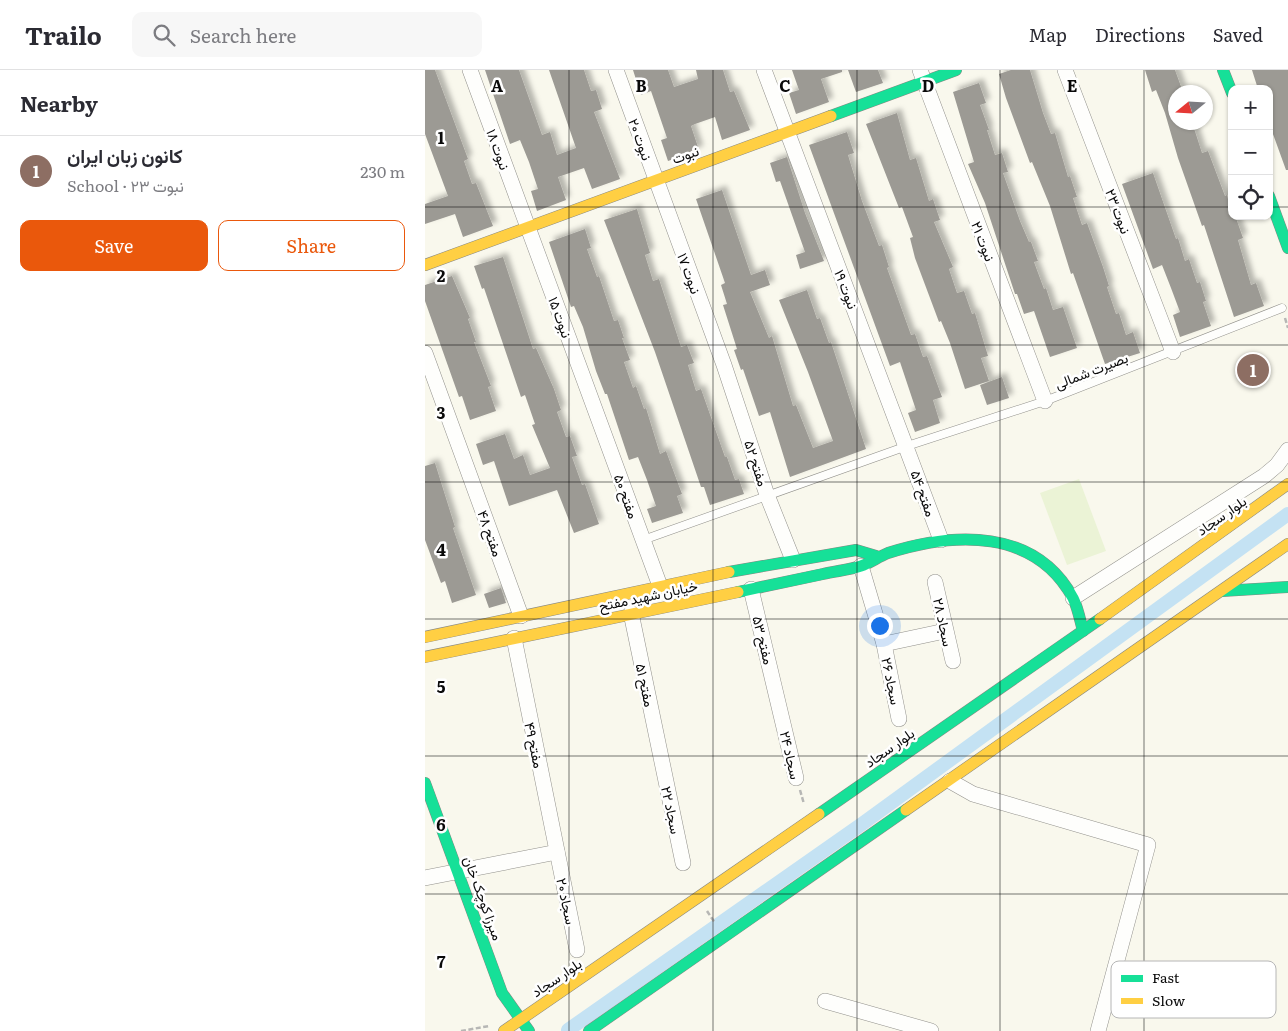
<!DOCTYPE html>
<meta charset="utf-8">
<style>
:root{--surface:#fff;--page:#f7f7f7;--text:#2b2b33;--muted:#7c7c81;--line:#e1e1e2;--accent:#ea580c}
body{margin:0;font-family:Literata,Vazirmatn,serif;background:var(--page);color:var(--text)}
.controls{position:absolute;right:15px;top:15px;display:grid;overflow:hidden;border-radius:10px;box-shadow:0 1px 4px #0004}
.controls button{width:45px;height:45px;display:grid;place-items:center;padding:0;border:0;border-bottom:1px solid var(--line);background:var(--surface);color:var(--text);font:25px sans-serif}
.compass{position:absolute;left:743px;top:15px;width:45px;height:45px;border-radius:50%;background:var(--surface);box-shadow:0 1px 4px #0004;rotate:252deg}
.you{position:absolute;left:454px;top:555px;width:18px;height:18px;margin:-12px;border:4px solid #fff;border-radius:50%;background:#1a73e8;box-shadow:0 0 0 8px #1a73e833}
.badge{display:grid;place-items:center;width:32px;height:32px;border-radius:50%;background:var(--accent);color:#fff;font-size:16px;font-weight:700}
.pin{position:absolute;translate:-50% -50%;border:2px solid #fff;box-shadow:0 1px 5px #0006}
.list{margin:0;padding:0;list-style:none}
h2{display:flex;justify-content:space-between;align-items:center;height:65px;margin:0;padding:0 20px;font-size:21px}
h2 small{font-size:16px;font-weight:400;color:var(--muted)}
.list li{display:grid;grid-template-columns:32px 1fr auto;gap:15px;align-items:center;box-sizing:border-box;height:70px;padding:0 20px;border-top:1px solid var(--line)}
.list b{display:block;font-size:19px;white-space:nowrap}
.list p{margin:0;font-size:16px;white-space:nowrap;color:var(--muted)}
.list em{font-size:16px;font-style:normal;color:var(--muted)}
.actions{display:flex;gap:10px;padding:15px 20px}
.actions a{flex:1;padding:11px 0;border:1px solid var(--accent);border-radius:10px;text-align:center;font-size:18px;color:var(--accent)}
.actions .main{background:var(--accent);color:#fff}
.icon{flex:none;width:28px;height:28px;fill:none;stroke:currentColor;stroke-width:2;stroke-linecap:round;stroke-linejoin:round}
.map{position:relative;flex:none;width:863px;height:961px;overflow:hidden}
header{display:flex;align-items:center;gap:30px;box-sizing:border-box;height:70px;padding:0 25px;background:var(--surface);border-bottom:1px solid var(--line)}
header strong{font-size:24px}
nav{display:flex;gap:28px;margin-inline-start:auto;font-size:18px}
.search{width:350px;height:45px;background:var(--page);display:flex;align-items:center;gap:12px;box-sizing:border-box;padding:0 18px;border-radius:10px;color:var(--muted);font-size:19px}
main{display:flex}
aside{flex:1;background:var(--surface)}
.map>svg:first-child{display:block}
.pitch{fill:#ebf3d6}
.lines{fill:none;stroke-linecap:round;stroke-linejoin:round}
.canal{stroke:#c4e2f3;stroke-width:14}
.building{fill:#9c9a94;filter:url(#shadow)}
.lane-casing{stroke:#92918c;stroke-width:9}
.street-casing{stroke:#92918c;stroke-width:16}
.fast-casing{stroke:#888883;stroke-width:12}
.slow-casing{stroke:#888883;stroke-width:12}
.path{stroke:#b7b7b5;stroke-width:2.5;stroke-dasharray:5 2.5;stroke-linecap:butt}
.lane{stroke:#fefefc;stroke-width:8}
.street{stroke:#fefefc;stroke-width:15}
.fast{stroke:#16e098;stroke-width:11}
.slow{stroke:#ffcf43;stroke-width:11}
.grid{fill:none;stroke:#0a0a0a;stroke-width:1;stroke-opacity:0.55}
.labels{text-anchor:middle;dominant-baseline:central;stroke-width:5;stroke-linejoin:round;paint-order:stroke}
.street-label{font-size:14px;fill:#0a0a0a;stroke:#fff}
.key{fill:#fff;stroke:#b6b6b6;stroke-width:1}
.key-label{font-size:14px;fill:#0a0a0a}
.grid-label{font-size:16px;text-anchor:middle;font-weight:bold;fill:#0a0a0a;stroke:#fff;stroke-width:5;stroke-linejoin:round;paint-order:stroke}
</style>
<header>
<strong>Trailo</strong>
<div class="search"><svg class="icon" aria-label="search" viewBox="0 0 24 24"><circle cx="10" cy="10" r="6"/><path d="M15 15l6 6"/></svg>Search here</div>
<nav><a>Map</a><a>Directions</a><a>Saved</a></nav>
</header>
<main>
<aside>
<h2>Nearby<small></small></h2>
<ul class="list">
<li><span class="badge" style="background:#8d6e63">1</span><div><b>کانون زبان ایران</b><p>School · نبوت ۲۳</p></div><em>230 m</em></li>
</ul>
<div class="actions"><a class="main">Save</a><a>Share</a></div>
</aside>
<div class="map">
<svg width="863" height="961" viewBox="0 0 863 961">
<defs>
<filter id="shadow"><feDropShadow dx="4.5" dy="-4.5" stdDeviation="2.5" flood-color="#0004"/></filter>
</defs>
<rect width="100%" height="100%" fill="#f9f8ed"/>
<path class="pitch" d="M654,409L681,481L642,495L615,423Z"/>
<g class="lines">
<path class="canal" d="M143,960L437,754L863,444"/>
</g>
<g class="building">
<path d="M0,0H10L43,89L39,91L47,114L51,113L68,156L38,167L30,144L0,154V134L23,126L0,64Z"/>
<path d="M60,0H94L117,65L125,62L132,85L151,78L124,0H159L166,21L171,20L177,39L169,42L195,109L167,119L159,98L133,107L141,130L112,141L106,121L113,119L104,92L95,70L85,74Z"/>
<path d="M208,0H243L249,17L273,9L271,0H298L305,22L309,21L325,60L297,70L290,47L270,54L266,56L274,80L243,91L236,70L242,68L226,21L216,25Z"/>
<path d="M367,0H417V2L396,9L404,32L371,44L364,23L374,20Z"/>
<path d="M423,0H453L458,13L431,22Z"/>
<path d="M586,0H605L618,43L626,64L630,63L643,107L645,106L652,127L648,128L657,155L662,153L678,197L684,216L682,217L691,244L694,243L701,265L708,262L715,283L680,294L648,203L646,204L625,136L607,92L605,93L581,28L574,4Z"/>
<path d="M720,0H750L758,22H750V52H767L777,83L783,81L800,126L802,125L807,146L811,148L818,168L813,170L826,215L831,213L839,236L809,247L779,155L777,156L753,88L740,43L731,20L727,22Z"/>
<path d="M827,0H863V100H861L844,53V19H833Z"/>
<path d="M554,13L561,33L555,35L564,60H562L570,85L577,83L583,102L578,103L595,151L604,172H606L613,191L609,192L619,219L621,218L628,240L638,237L652,278L625,287L609,241L599,244L592,224H590L560,133L543,94L549,92L528,22Z"/>
<path d="M472,43L485,90L491,88L504,131L508,129L515,150L509,152L528,197L524,199L532,223L539,221L547,244L550,243L563,286L556,288L564,311L540,319L525,273L516,251L514,252L490,188L485,168L488,167L477,137L474,138L441,54Z"/>
<path d="M422,62L429,83L423,85L437,131L454,176L457,175L464,197L462,198L486,265L490,264L498,287L502,286L517,327L508,330L515,353L490,362L483,343L491,340L475,292L465,296L384,75Z"/>
<path d="M362,87L380,143L399,191L375,199L371,185L380,182L355,111L351,112L345,93Z"/>
<path d="M728,103L751,169L753,168L760,191L764,189L772,213L775,212L781,231L778,232L786,256L755,267L748,245L755,242L746,218L737,195L728,199L697,114Z"/>
<path d="M297,120L326,205L340,200L345,215L325,222L344,268L347,266L368,336L371,335L388,378L408,371L383,302L354,230L382,220L392,249L395,248L404,273L406,272L441,379L365,407L345,342L334,346L318,299L316,300L309,280L312,279L298,235L302,234L296,215L300,213L271,129Z"/>
<path d="M212,139L225,183L220,185L228,211L234,209L256,277L262,275L269,293L263,295L271,321L276,319L300,387H302L310,410L314,409L319,424L285,435L279,417H276L230,282L179,150Z"/>
<path d="M160,159L166,178L162,179L172,207L174,206L189,251L193,250L199,268H197L205,290L199,292L208,318L211,316L219,339L221,338L235,384L241,381L257,424L252,426L258,443L227,453L222,439L231,436L222,410L213,387L204,390L182,324H180L171,301L158,257L149,236L146,237L124,172Z"/>
<path d="M78,187L108,279L111,278L129,319L136,340L132,342L141,367L145,366L152,386L147,387L157,415L160,414L174,454L149,463L132,420L84,436L69,391L58,395L51,374L80,364L89,389L98,385L105,405L125,398L107,355L110,354L100,325L96,327L59,218L57,219L49,196Z"/>
<path d="M27,206L45,248L43,249L51,272H49L66,316L63,317L71,341L45,350L37,326L34,327L0,231V215Z"/>
<path d="M577,307L584,328L562,335L555,315Z"/>
<path d="M10,393L30,457L28,458L51,525L27,533L20,511L16,513L0,470V396Z"/>
<path d="M76,518L81,533L64,538L59,524Z"/>
</g>
<g class="lines">
<defs>
<path id="lane" d="M218,470L482,376L620,331L857,238"/>
<g id="street">
<path d="M45,0L235,516"/>
<path d="M191,0L299,295L342,425L368,490"/>
<path d="M339,0L516,470"/>
<path d="M495,0L620,331"/>
<path d="M640,0L748,282"/>
<path d="M0,283L96,546"/>
<path d="M436,496L459,574L474,649"/>
<path d="M510,512L528,591"/>
<path d="M326,519L371,708"/>
<path d="M648,528L839,406L852,395L863,380"/>
<path d="M206,543L258,793"/>
<path d="M89,568L152,880"/>
<path d="M459,574L520,561"/>
<path d="M525,711L548,724L723,775L673,961"/>
<path d="M0,808L132,782"/>
<path d="M400,931L506,961"/>
</g>
<g id="fast">
<path d="M798,0L807,23"/>
<path d="M406,46L531,0"/>
<path d="M844,126L863,178"/>
<path d="M304,502L431,480L451,486"/>
<path d="M797,521L863,517"/>
<path d="M313,522C342,516 370,510 398,504C410,501 424,500 436,496C445,493 453,487 463,483C529,462 610,458 648,528C653,538 655,550 658,561"/>
<path d="M0,713L77,923L104,961"/>
<path d="M394,744L675,549"/>
<path d="M164,961L481,740"/>
</g>
<g id="slow">
<path d="M0,195L406,46"/>
<path d="M675,549L863,414"/>
<path d="M0,567L304,502"/>
<path d="M0,587L313,522"/>
<path d="M481,740L863,474"/>
<path d="M79,961L394,744"/>
</g>
</defs>
<use href="#lane" class="lane-casing"/>
<use href="#street" class="street-casing"/>
<use href="#fast" class="fast-casing"/>
<use href="#slow" class="slow-casing"/>
<g class="path">
<path d="M860,248L863,258"/>
<path d="M375,720L379,734"/>
<path d="M282,841L290,853"/>
<path d="M36,961L64,956"/>
</g>
<use href="#lane" class="lane"/>
<use href="#street" class="street"/>
<use href="#fast" class="fast"/>
<use href="#slow" class="slow"/>
</g>
<path class="grid" d="M144,0V961M288,0V961M432,0V961M575,0V961M719,0V961M0,137H807M844,137H863M0,275H863M0,412H863M0,549H863M0,686H863M0,824H863"/>
<g class="labels">
<g class="street-label">
<text transform="translate(216 69) rotate(70)">نبوت ۲۰</text>
<text transform="translate(74 79) rotate(70)">نبوت ۱۸</text>
<text transform="translate(260 84) rotate(-20)">نبوت</text>
<text transform="translate(694 141) rotate(69)">نبوت ۲۳</text>
<text transform="translate(559 171) rotate(69)">نبوت ۲۱</text>
<text transform="translate(265 203) rotate(70)">نبوت ۱۷</text>
<text transform="translate(422 219) rotate(69)">نبوت ۱۹</text>
<text transform="translate(136 247) rotate(70)">نبوت ۱۵</text>
<text transform="translate(666 300) rotate(-21)">بصیرت شمالی</text>
<text transform="translate(332 393) rotate(72)">مفتح ۵۲</text>
<text transform="translate(499 423) rotate(70)">مفتح ۵۴</text>
<text transform="translate(202 426) rotate(70)">مفتح ۵۰</text>
<text transform="translate(796 445) rotate(-35)">بلوار سجاد</text>
<text transform="translate(66 463) rotate(70)">مفتح ۴۸</text>
<text transform="translate(223 525) rotate(-12)">خیابان شهید مفتح</text>
<text transform="translate(519 552) rotate(78)">سجاد ۲۸</text>
<text transform="translate(339 570) rotate(76)">مفتح ۵۳</text>
<text transform="translate(467 611) rotate(78)">سجاد ۲۶</text>
<text transform="translate(221 615) rotate(78)">مفتح ۵۱</text>
<text transform="translate(110 675) rotate(78)">مفتح ۴۹</text>
<text transform="translate(464 677) rotate(-35)">بلوار سجاد</text>
<text transform="translate(366 685) rotate(77)">سجاد ۲۴</text>
<text transform="translate(247 740) rotate(78)">سجاد ۲۲</text>
<text transform="translate(59 828) rotate(70)">میرزا کوچک خان</text>
<text transform="translate(142 831) rotate(78)">سجاد ۲۰</text>
<text transform="translate(131 907) rotate(-34)">بلوار سجاد</text>
</g>
</g>
<rect x="686" y="891" width="165" height="57" rx="8" class="key"/>
<rect x="696" y="905" width="22" height="7" fill="#16e098"/>
<rect x="696" y="928" width="22" height="6" fill="#ffcf43"/>
<g class="key-label">
<text x="727" y="913">Fast</text>
<text x="727" y="936">Slow</text>
</g>
<g class="grid-label">
<text x="72" y="22">A</text>
<text x="216" y="22">B</text>
<text x="360" y="22">C</text>
<text x="503" y="22">D</text>
<text x="647" y="22">E</text>
<text x="16" y="74">1</text>
<text x="16" y="212">2</text>
<text x="16" y="349">3</text>
<text x="16" y="486">4</text>
<text x="16" y="623">5</text>
<text x="16" y="761">6</text>
<text x="16" y="898">7</text>
</g>
</svg>
<div class="controls">
<button>+</button>
<button>−</button>
<button><svg class="icon" aria-label="locate" viewBox="0 0 24 24"><circle cx="12" cy="12" r="6"/><path d="M12 2v4M12 18v4M2 12h4M18 12h4"/></svg></button>
</div>
<svg class="compass" viewBox="-18 -18 36 36"><path d="M0-13l5 13h-10z" fill="#e53935"/><path d="M0 13l5-13h-10z" fill="#7c7c81"/></svg>
<div class="you"></div>
<div class="pin badge" style="left:828px;top:300px;background:#8d6e63">1</div>
</div>
</main>
